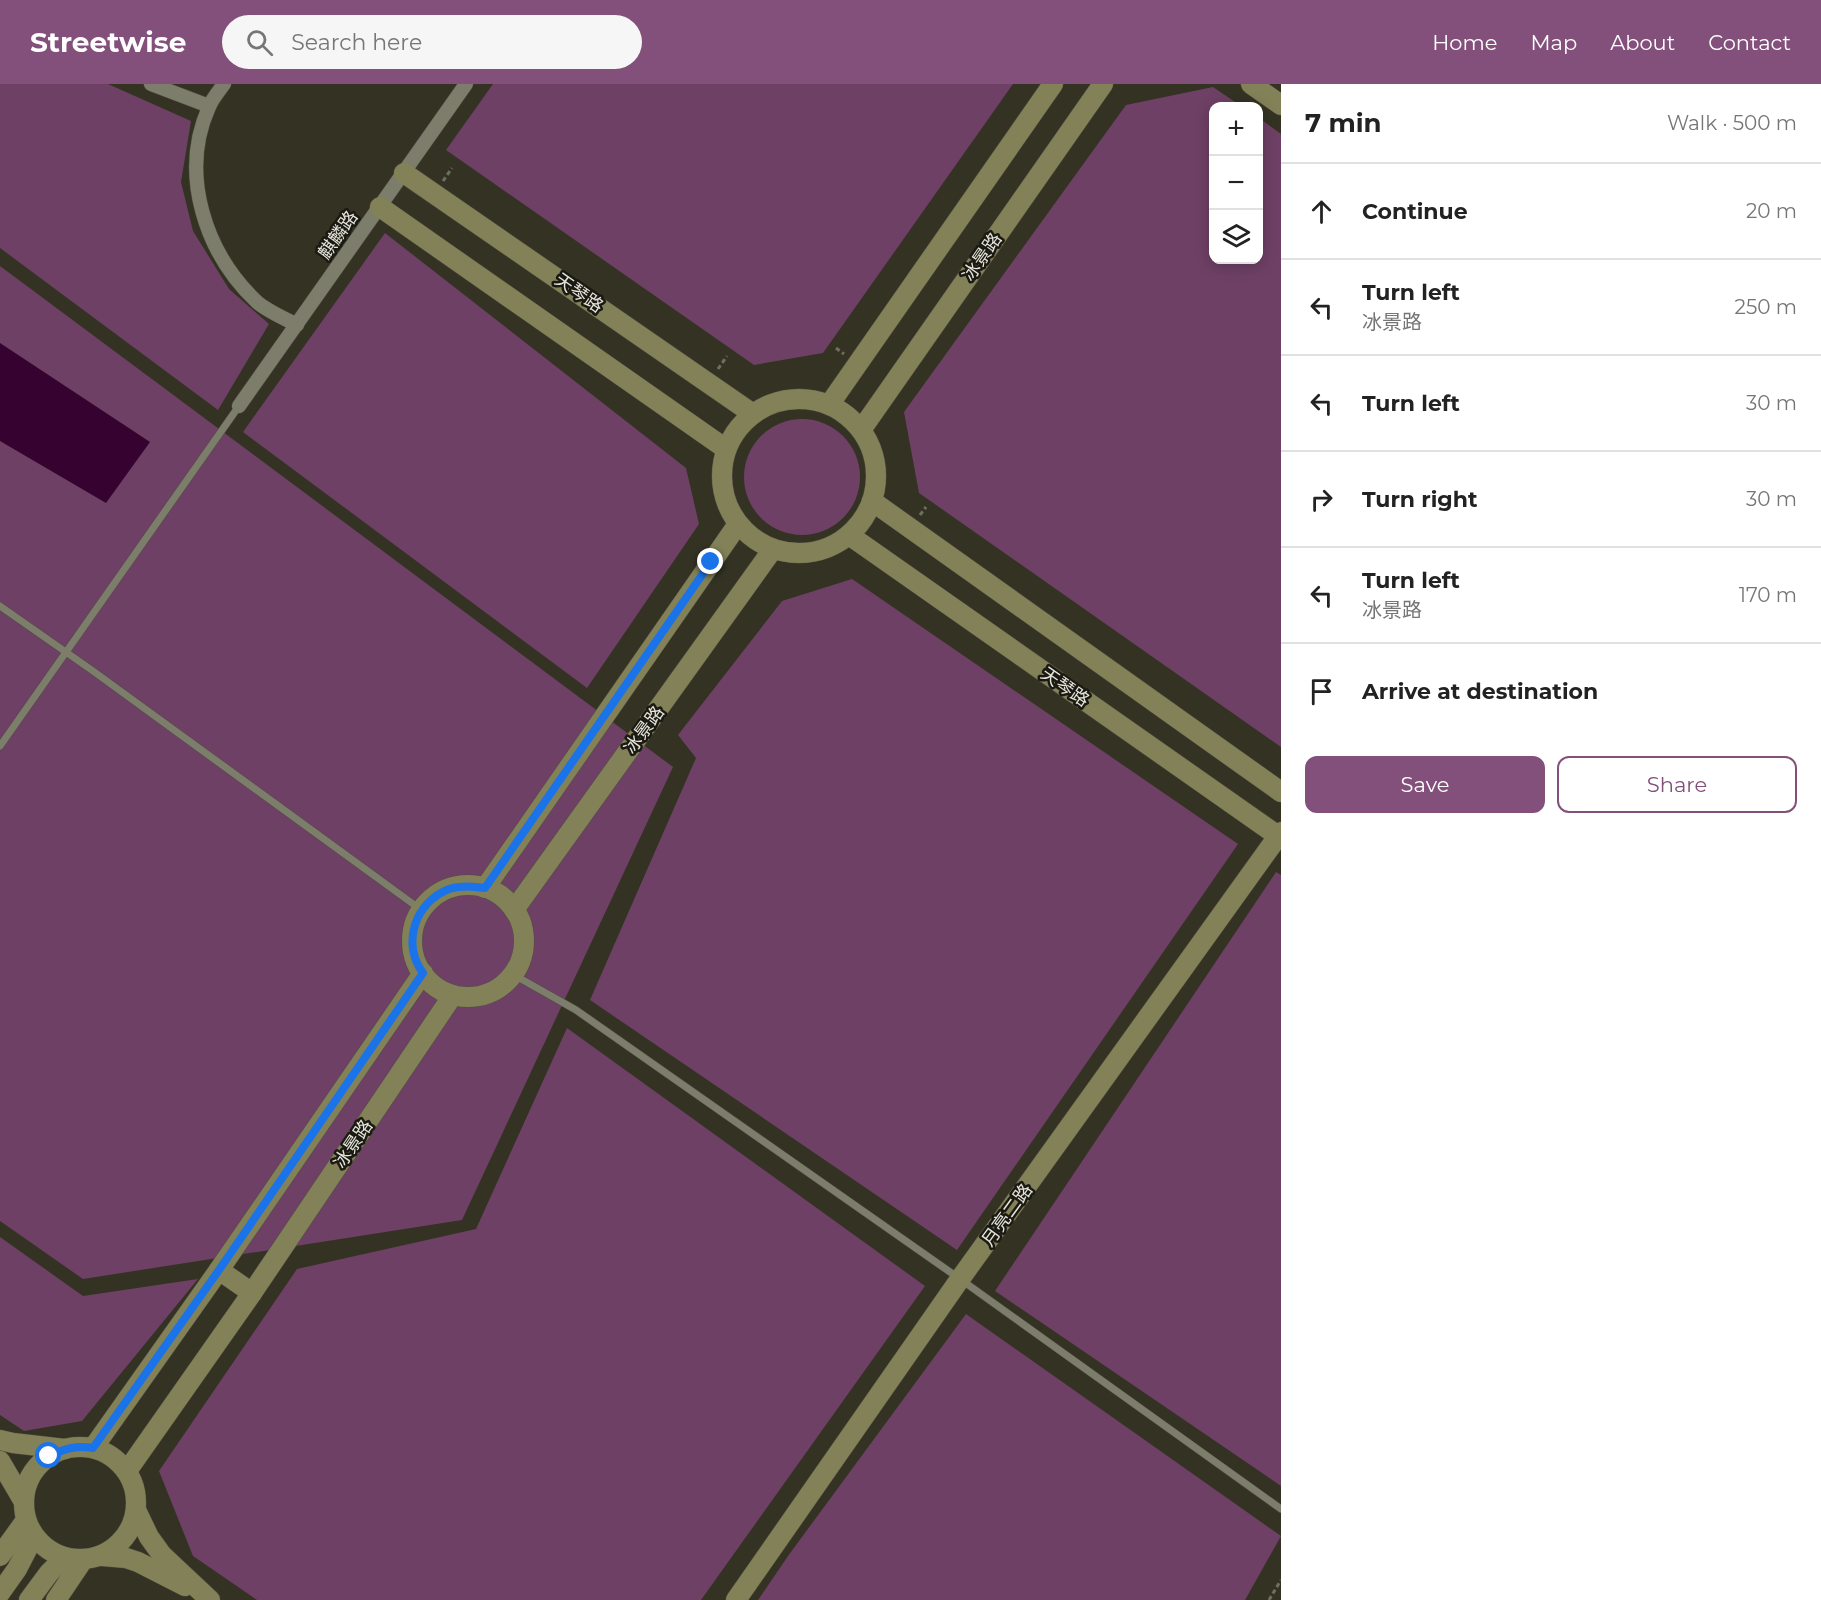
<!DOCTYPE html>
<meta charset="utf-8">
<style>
:root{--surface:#fff;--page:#f6f6f6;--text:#222;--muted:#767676;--line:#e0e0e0;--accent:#834f7b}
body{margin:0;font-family:Montserrat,"Noto Sans SC",sans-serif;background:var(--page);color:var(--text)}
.controls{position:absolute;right:18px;top:18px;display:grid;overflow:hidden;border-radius:12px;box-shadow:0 3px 15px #0003}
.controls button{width:54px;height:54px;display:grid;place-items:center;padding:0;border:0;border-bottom:2px solid var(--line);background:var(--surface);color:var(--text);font:30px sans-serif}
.stop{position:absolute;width:18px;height:18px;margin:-14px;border:4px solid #1a73e8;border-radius:50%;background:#fff}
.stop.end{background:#1a73e8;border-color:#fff;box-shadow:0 2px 6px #0008}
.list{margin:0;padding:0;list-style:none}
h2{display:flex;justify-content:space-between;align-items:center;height:78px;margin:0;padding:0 24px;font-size:26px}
h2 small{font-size:20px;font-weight:400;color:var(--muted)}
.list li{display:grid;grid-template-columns:39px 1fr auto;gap:18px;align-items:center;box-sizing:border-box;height:96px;padding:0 24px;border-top:2px solid var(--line)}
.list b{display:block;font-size:22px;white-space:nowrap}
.list p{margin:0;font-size:20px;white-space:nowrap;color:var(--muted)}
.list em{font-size:20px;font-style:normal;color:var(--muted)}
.actions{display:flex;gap:12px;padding:18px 24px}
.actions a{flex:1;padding:14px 0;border:2px solid var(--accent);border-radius:12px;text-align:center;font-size:21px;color:var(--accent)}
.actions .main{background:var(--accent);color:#fff}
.icon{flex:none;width:33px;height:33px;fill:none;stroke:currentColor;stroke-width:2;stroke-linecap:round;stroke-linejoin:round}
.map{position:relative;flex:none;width:1281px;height:1516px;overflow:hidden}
header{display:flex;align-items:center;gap:36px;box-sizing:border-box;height:84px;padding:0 30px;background:var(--accent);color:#fff}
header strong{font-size:28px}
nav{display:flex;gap:33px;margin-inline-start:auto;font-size:21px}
.search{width:420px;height:54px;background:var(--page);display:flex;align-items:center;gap:15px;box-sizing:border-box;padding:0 21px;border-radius:33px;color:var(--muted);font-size:22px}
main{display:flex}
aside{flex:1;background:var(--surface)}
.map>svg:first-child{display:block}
.green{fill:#6e4065}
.water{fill:#360330}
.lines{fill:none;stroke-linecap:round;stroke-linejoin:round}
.lane-casing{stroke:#504f41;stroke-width:8}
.street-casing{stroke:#504f41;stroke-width:15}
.secondary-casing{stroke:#504f41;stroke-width:21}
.path{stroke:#6f6f61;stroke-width:3;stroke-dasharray:4.5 3;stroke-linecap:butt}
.lane{stroke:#7d7d6b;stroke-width:7}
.street{stroke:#7d7d6b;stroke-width:14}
.secondary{stroke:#838158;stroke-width:20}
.route{stroke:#1a73e8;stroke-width:8}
.labels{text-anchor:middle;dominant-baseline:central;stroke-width:5;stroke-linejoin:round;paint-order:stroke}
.street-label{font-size:18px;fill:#e5e5db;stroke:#1a1a13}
</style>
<header>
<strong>Streetwise</strong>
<div class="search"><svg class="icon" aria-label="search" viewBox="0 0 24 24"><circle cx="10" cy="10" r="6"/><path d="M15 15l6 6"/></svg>Search here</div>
<nav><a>Home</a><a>Map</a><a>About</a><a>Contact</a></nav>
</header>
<main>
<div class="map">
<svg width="1281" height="1516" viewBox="0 0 1281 1516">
<rect width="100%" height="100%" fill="#333223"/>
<g class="green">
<path d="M0,0H108L191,37L181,98L193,147L229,205L269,240L218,326L0,164Z"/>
<path d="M493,0H1013L823,269L754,281L446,66Z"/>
<path d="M1213,3L1241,22H1214V176H1258L1259,34L1281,50V663L919,409L904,328L1126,21Z"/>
<path d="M385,149L686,384L699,440L587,604L243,348Z"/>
<path d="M0,182L673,683L462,1136L83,1195L0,1137Z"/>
<circle cx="802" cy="393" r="58"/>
<path d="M852,495L1238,760L957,1166L590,916L696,674L678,651L782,517Z"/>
<path d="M1276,788L1281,791V1402L995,1207Z"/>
<path d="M567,944L925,1202L701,1516H257L193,1472L159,1387L297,1185L476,1145Z"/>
<path d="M0,1153L83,1212L198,1195L82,1337L24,1347L0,1331Z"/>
<path d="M966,1230L1281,1452L1245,1516H758L788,1472Z"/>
</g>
<path class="water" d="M0,259L150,358L106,419L0,357Z"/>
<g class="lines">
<defs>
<g id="lane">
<path d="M0,522L93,587L420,825"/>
<path d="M0,662L239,322"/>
<path d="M514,891L576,926L960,1195L1281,1425"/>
</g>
<g id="street">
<path d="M151,0L209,22"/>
<path d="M224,0C219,7 212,15 209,23C179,90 205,169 257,218C267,227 284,234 297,241"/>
<path d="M239,322L466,0"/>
</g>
<g id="secondary">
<path d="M1251,0L1281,21"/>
<path d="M404,89L753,330"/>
<path d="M380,123L726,365"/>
<circle cx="799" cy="392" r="77"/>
<path d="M829,321L1053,0"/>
<path d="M861,346L1103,0"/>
<path d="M872,417L1281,708"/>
<path d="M849,451L1281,754"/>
<circle cx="468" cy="857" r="56"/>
<path d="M485,804L738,440"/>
<path d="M514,826L773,465"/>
<path d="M219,1186L423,889"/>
<path d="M252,1209L453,911"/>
<path d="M0,1356L13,1359L65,1365"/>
<circle cx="80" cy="1419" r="56"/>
<path d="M93,1364L219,1186L252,1209L127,1387"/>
<path d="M0,1377L24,1418"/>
<path d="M137,1428L149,1453L162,1471L210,1516"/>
<path d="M0,1472L26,1436"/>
<path d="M102,1472L126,1474L138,1478L185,1502"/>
<path d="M0,1509L17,1485L34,1452"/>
<path d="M29,1516L49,1489L64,1474"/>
<path d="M56,1516L83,1476"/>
<path d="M736,1516L960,1195L1281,748"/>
</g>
</defs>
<use href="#lane" class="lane-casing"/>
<use href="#street" class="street-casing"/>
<use href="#secondary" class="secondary-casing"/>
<g class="path">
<path d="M443,97L452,84"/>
<path d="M836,264L844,270"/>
<path d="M718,285L727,272"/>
<path d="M920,431L926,423"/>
<path d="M1269,1516L1281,1496"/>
</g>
<use href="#lane" class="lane"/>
<use href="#street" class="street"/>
<use href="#secondary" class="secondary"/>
</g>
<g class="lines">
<path class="route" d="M49,1372C64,1365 76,1361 93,1364L219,1186L423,889C401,860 415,818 449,805C461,801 473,802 485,804L711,478"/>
</g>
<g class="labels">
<g class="street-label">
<text transform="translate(338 151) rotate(-55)">麒麟路</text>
<text transform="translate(982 173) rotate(-55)">冰景路</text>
<text transform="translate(579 209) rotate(35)">天琴路</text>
<text transform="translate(1065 603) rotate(35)">天琴路</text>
<text transform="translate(644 646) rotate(-54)">冰景路</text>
<text transform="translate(353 1060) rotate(-56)">冰景路</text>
<text transform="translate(1007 1131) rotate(-54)">月亮二路</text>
</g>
</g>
</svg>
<div class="controls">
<button>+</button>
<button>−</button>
<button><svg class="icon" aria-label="layers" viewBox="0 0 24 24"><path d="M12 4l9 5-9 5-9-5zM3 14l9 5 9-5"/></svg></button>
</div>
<div class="stop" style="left:49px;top:1372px"></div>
<div class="stop end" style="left:711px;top:478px"></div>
</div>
<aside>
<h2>7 min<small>Walk · 500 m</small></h2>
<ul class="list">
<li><svg class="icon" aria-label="ahead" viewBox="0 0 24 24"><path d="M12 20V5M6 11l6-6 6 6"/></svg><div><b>Continue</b></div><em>20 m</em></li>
<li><svg class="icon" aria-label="left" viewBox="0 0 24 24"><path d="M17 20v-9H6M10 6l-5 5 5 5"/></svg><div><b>Turn left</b><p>冰景路</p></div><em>250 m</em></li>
<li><svg class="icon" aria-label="left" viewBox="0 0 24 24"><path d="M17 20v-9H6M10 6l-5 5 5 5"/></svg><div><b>Turn left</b></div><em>30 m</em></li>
<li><svg class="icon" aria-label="right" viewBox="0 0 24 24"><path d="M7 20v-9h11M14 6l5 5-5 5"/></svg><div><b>Turn right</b></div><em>30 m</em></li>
<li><svg class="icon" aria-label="left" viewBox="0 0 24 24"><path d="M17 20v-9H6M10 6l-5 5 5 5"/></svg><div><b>Turn left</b><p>冰景路</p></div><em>170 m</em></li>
<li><svg class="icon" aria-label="arrive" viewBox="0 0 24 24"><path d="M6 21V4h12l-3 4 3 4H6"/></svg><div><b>Arrive at destination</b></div></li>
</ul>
<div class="actions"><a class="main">Save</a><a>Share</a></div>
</aside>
</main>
